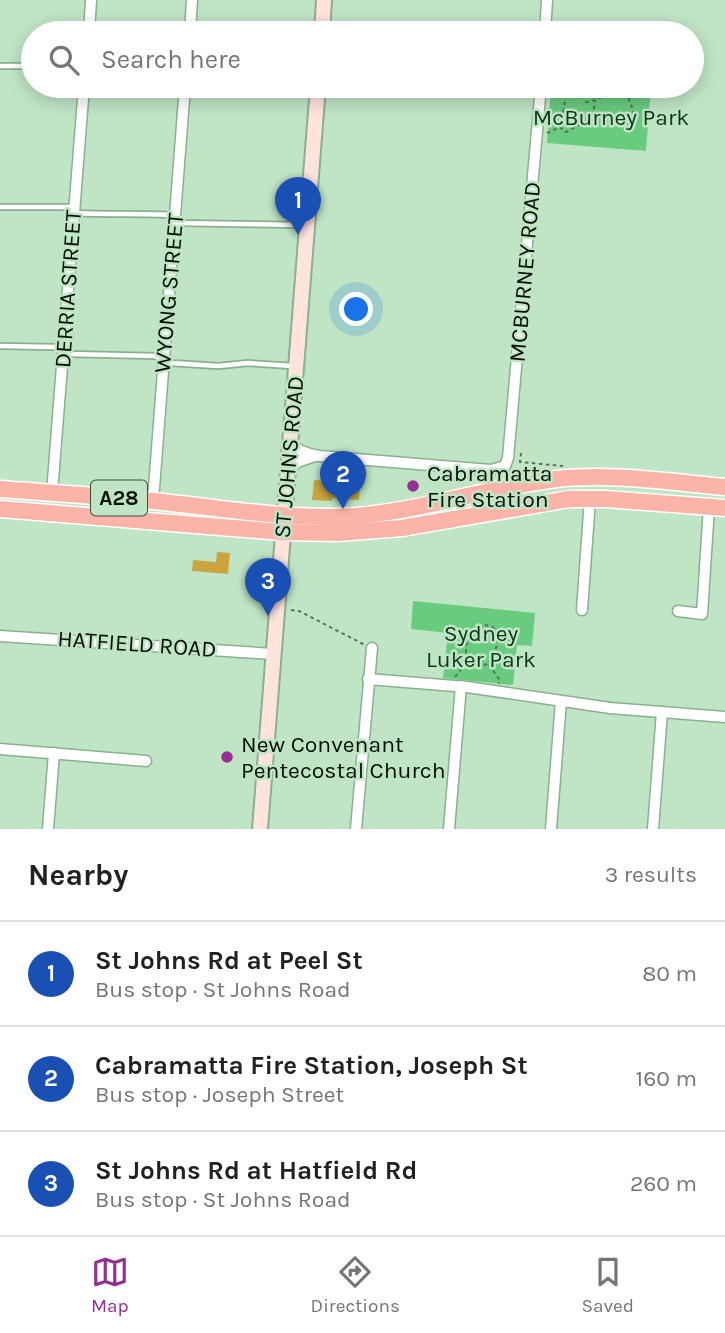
<!DOCTYPE html>
<meta charset="utf-8">
<style>
:root{--surface:#fff;--page:#f2f2f2;--text:#202124;--muted:#757577;--line:#e0e0e0;--accent:#952e92}
body{margin:0;font-family:Karla,sans-serif;background:var(--page);color:var(--text)}
.you{position:absolute;left:357px;top:310px;width:24px;height:24px;margin:-18px;border:5px solid #fff;border-radius:50%;background:#1a73e8;box-shadow:0 0 0 10px #1a73e833}
.badge{display:grid;place-items:center;width:46px;height:46px;border-radius:50%;background:var(--accent);color:#fff;font-size:23px;font-weight:700}
.pin{position:absolute;translate:-50% -58px;filter:drop-shadow(0 2px 4px #0008)}
.pin::after{content:'';position:absolute;top:37px;width:24px;height:21px;background:inherit;clip-path:polygon(0 0,100% 0,50% 100%)}
.list{margin:0;padding:0;list-style:none}
h2{display:flex;justify-content:space-between;align-items:center;height:91px;margin:0;padding:0 28px;font-size:30px}
h2 small{font-size:23px;font-weight:400;color:var(--muted)}
.list li{display:grid;grid-template-columns:46px 1fr auto;gap:21px;align-items:center;box-sizing:border-box;height:105px;padding:0 28px;border-top:2px solid var(--line)}
.list b{display:block;font-size:26px;white-space:nowrap}
.list p{margin:0;font-size:23px;white-space:nowrap;color:var(--muted)}
.list em{font-size:23px;font-style:normal;color:var(--muted)}
.icon{flex:none;width:38px;height:38px;fill:none;stroke:currentColor;stroke-width:2;stroke-linecap:round;stroke-linejoin:round}
.map{position:relative;flex:none;width:725px;height:829px;overflow:hidden}
.search{position:absolute;background:var(--surface);box-shadow:0 4px 18px #0003;left:21px;right:21px;top:21px;height:77px;display:flex;align-items:center;gap:18px;box-sizing:border-box;padding:0 24px;border-radius:38px;color:var(--muted);font-size:26px}
.sheet{height:406px;background:var(--surface)}
nav{display:flex;justify-content:space-around;align-items:center;box-sizing:border-box;height:98px;border-top:2px solid var(--line);background:var(--surface);font-size:19px;color:var(--muted)}
nav a{display:grid;justify-items:center;gap:4px}
nav .on{color:var(--accent)}
.map>svg:first-child{display:block}
.green{fill:#69cb7e}
.building{fill:#caa53d}
.lines{fill:none;stroke-linecap:round;stroke-linejoin:round}
.service-casing{stroke:#8baf90;stroke-width:8}
.minor-casing{stroke:#8baf90;stroke-width:13}
.secondary-casing{stroke:#8baf90;stroke-width:18}
.trunk-casing{stroke:#fff;stroke-width:19}
.path{stroke:#59705d;stroke-width:2;stroke-dasharray:3.5 3.5;stroke-linecap:butt}
.service{stroke:#fff;stroke-width:4.5}
.minor{stroke:#fff;stroke-width:10}
.secondary{stroke:#fee3df;stroke-width:14}
.trunk{stroke:#fcb4a8;stroke-width:16}
.poi-dot{fill:#952e92;stroke:#c0e5c5;stroke-width:2.5}
.labels{text-anchor:middle;dominant-baseline:central;stroke-width:5;stroke-linejoin:round;paint-order:stroke}
.shield{fill:#c0e5c5;stroke:#3c4f3f;stroke-width:2}
.shield-label{font-size:21px;font-weight:bold;fill:#040f06}
.park-label{font-size:23px;fill:#0b3918;stroke:#c0e5c5}
.street-label{font-size:23px;fill:#040f06;stroke:#c0e5c5}
.poi-label{font-size:23px;fill:#040f06;stroke:#c0e5c5;text-anchor:start}
</style>
<div class="map">
<svg width="725" height="829" viewBox="0 0 725 829">
<rect width="100%" height="100%" fill="#c0e5c5"/>
<g class="green">
<path d="M551,86H651L646,151L547,143Z"/>
<path d="M413,601L535,613L532,646L517,645L513,685L443,678L448,633L411,629Z"/>
</g>
<g class="building">
<path d="M314,480L360,484L359,500L332,498V501L312,500Z"/>
<path d="M217,552L230,553L228,574L192,571L193,560L216,562Z"/>
</g>
<g class="lines">
<defs>
<g id="service">
<path d="M0,66H33"/>
<path d="M0,207H72"/>
<path d="M75,213C108,215 141,213 174,215"/>
<path d="M175,223L303,225"/>
<path d="M0,346L55,347L70,354L155,356L171,363L218,366L248,363L293,366"/>
</g>
<g id="minor">
<path d="M89,33L91,0"/>
<path d="M190,33L192,0"/>
<path d="M545,33L547,0"/>
<path d="M289,442C297,451 307,454 319,456L491,470L505,466L508,458L541,86"/>
<path d="M288,473L297,462L315,456"/>
<path d="M52,493L84,86"/>
<path d="M153,501L185,86"/>
<path d="M582,610L590,499"/>
<path d="M678,611L702,614L709,507"/>
<path d="M0,636L273,654"/>
<path d="M368,679L467,687L610,708L725,717"/>
<path d="M0,749L146,761"/>
<path d="M48,829L54,753"/>
<path d="M356,829L372,648"/>
<path d="M449,829L461,686"/>
<path d="M551,829L561,701"/>
<path d="M653,829L662,712"/>
</g>
<g id="secondary">
<path d="M322,33L324,0"/>
<path d="M260,829L318,86"/>
</g>
<g id="trunk">
<path d="M0,489C51,493 102,496 153,501C214,507 276,518 337,517C412,515 482,488 556,479C612,473 670,482 725,487"/>
<path d="M0,509L282,532L338,533L402,528L569,499H606L725,508"/>
</g>
</defs>
<use href="#service" class="service-casing"/>
<use href="#minor" class="minor-casing"/>
<use href="#secondary" class="secondary-casing"/>
<use href="#trunk" class="trunk-casing"/>
<g class="path">
<path d="M553,86L565,91"/>
<path d="M547,114L562,116"/>
<path d="M593,116L595,101"/>
<path d="M561,126L567,88L572,86"/>
<path d="M560,127L565,132C578,128 589,113 604,117C614,119 621,127 632,126C636,113 631,102 624,91C611,89 600,101 586,102L580,86H578"/>
<path d="M547,133L560,127"/>
<path d="M521,453L520,462L563,466"/>
<path d="M291,610L299,611L365,645"/>
<path d="M489,665L499,679V684"/>
<path d="M455,677L466,663V645L486,625L493,627C501,640 496,652 488,664L476,667L466,663"/>
</g>
<use href="#service" class="service"/>
<use href="#minor" class="minor"/>
<use href="#secondary" class="secondary"/>
<use href="#trunk" class="trunk"/>
</g>
<g class="poi-dot">
<circle cx="413" cy="486" r="7"/>
<circle cx="227" cy="757" r="7"/>
</g>
<g class="labels">
<rect class="shield" x="91" y="480.5" width="56" height="35" rx="5"/>
<g class="shield-label">
<text x="119" y="498">A28</text>
</g>
<g class="park-label">
<text x="611" y="117">McBurney Park</text>
<text x="481" y="633">Sydney<tspan x="481" dy="26">Luker Park</tspan></text>
</g>
<g class="street-label">
<text transform="translate(525 272) rotate(-85)">MCBURNEY ROAD</text>
<text transform="translate(68 289) rotate(-86)">DERRIA STREET</text>
<text transform="translate(169 293) rotate(-85)">WYONG STREET</text>
<text transform="translate(289 457) rotate(-85)">ST JOHNS ROAD</text>
<text transform="translate(137 644) rotate(4)">HATFIELD ROAD</text>
</g>
<g class="poi-label">
<text x="427" y="473">Cabramatta<tspan x="427" dy="26">Fire Station</tspan></text>
<text x="241" y="744">New Convenant<tspan x="241" dy="26">Pentecostal Church</tspan></text>
</g>
</g>
</svg>
<div class="you"></div>
<div class="pin badge" style="left:298px;top:235px;background:#1a4fb4">1</div>
<div class="pin badge" style="left:343px;top:509px;background:#1a4fb4">2</div>
<div class="pin badge" style="left:268px;top:616px;background:#1a4fb4">3</div>
<div class="search"><svg class="icon" aria-label="search" viewBox="0 0 24 24"><circle cx="10" cy="10" r="6"/><path d="M15 15l6 6"/></svg>Search here</div>
</div>
<section class="sheet">
<h2>Nearby<small>3 results</small></h2>
<ul class="list">
<li><span class="badge" style="background:#1a4fb4">1</span><div><b>St Johns Rd at Peel St</b><p>Bus stop · St Johns Road</p></div><em>80 m</em></li>
<li><span class="badge" style="background:#1a4fb4">2</span><div><b>Cabramatta Fire Station, Joseph St</b><p>Bus stop · Joseph Street</p></div><em>160 m</em></li>
<li><span class="badge" style="background:#1a4fb4">3</span><div><b>St Johns Rd at Hatfield Rd</b><p>Bus stop · St Johns Road</p></div><em>260 m</em></li>
</ul>
</section>
<nav>
<a class="on"><svg class="icon" aria-label="map" viewBox="0 0 24 24"><path d="M3 6l6-2 6 2 6-2v14l-6 2-6-2-6 2zM9 4v14M15 6v14"/></svg>Map</a>
<a><svg class="icon" aria-label="directions" viewBox="0 0 24 24"><path d="M12 3l9 9-9 9-9-9zM9 14v-3h6M13 9l2 2-2 2"/></svg>Directions</a>
<a><svg class="icon" aria-label="saved" viewBox="0 0 24 24"><path d="M7 4h10v16l-5-4-5 4z"/></svg>Saved</a>
</nav>
